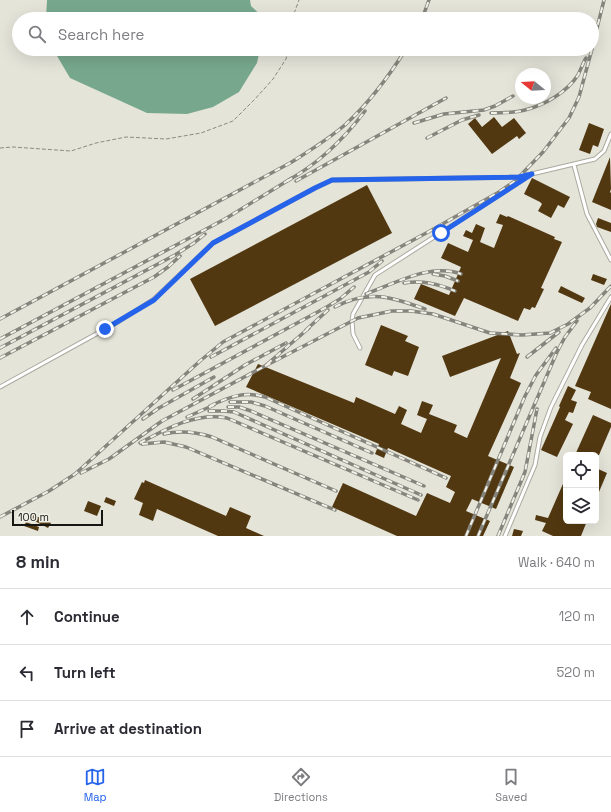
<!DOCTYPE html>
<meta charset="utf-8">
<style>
:root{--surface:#fff;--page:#f7f7f7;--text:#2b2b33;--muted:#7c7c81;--line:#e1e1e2;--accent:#2563eb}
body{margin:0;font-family:"Space Grotesk",sans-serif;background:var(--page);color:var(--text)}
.controls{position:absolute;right:12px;bottom:12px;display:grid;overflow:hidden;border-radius:6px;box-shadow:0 4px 16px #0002}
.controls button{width:36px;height:36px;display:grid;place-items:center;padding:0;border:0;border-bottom:1px solid var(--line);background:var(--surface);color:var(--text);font:20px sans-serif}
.compass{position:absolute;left:515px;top:68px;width:36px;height:36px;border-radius:50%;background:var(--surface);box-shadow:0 4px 16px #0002;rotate:288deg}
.scale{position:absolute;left:12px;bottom:10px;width:91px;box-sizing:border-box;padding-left:4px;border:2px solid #161612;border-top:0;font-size:11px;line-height:14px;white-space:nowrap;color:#161612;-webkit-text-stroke:3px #f2f1e7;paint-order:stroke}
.stop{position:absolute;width:12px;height:12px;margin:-9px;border:3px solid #2563eb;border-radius:50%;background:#fff}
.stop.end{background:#2563eb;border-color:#fff;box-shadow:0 1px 4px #0008}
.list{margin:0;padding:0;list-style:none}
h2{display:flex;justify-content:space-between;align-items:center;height:52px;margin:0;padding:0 16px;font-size:17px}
h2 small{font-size:13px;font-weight:400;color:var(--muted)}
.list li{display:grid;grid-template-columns:26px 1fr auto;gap:12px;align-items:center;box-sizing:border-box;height:56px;padding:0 16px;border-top:1px solid var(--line)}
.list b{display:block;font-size:15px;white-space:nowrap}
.list em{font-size:13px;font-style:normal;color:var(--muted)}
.icon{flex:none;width:22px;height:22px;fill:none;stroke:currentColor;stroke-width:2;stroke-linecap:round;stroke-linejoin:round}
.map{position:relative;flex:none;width:611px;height:536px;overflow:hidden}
.search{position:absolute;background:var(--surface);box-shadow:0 4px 16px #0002;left:12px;right:12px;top:12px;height:44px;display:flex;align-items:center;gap:10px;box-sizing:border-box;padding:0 14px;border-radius:22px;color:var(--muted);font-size:15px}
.sheet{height:220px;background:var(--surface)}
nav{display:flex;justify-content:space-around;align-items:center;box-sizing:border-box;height:56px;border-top:1px solid var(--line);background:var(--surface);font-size:11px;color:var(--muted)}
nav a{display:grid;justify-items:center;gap:2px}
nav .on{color:var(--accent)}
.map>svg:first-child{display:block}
.water{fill:#77a88d}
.building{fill:#523811}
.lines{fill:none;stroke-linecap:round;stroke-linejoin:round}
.service-casing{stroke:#abaaa0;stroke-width:5}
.path{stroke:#8b8b83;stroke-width:1;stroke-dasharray:4 2;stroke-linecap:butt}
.service{stroke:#fff;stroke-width:3}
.rail-casing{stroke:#85857d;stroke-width:3.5}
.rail{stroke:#f2f1e7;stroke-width:2;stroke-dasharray:6;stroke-linecap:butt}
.route{stroke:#2563eb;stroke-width:5}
</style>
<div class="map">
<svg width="611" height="536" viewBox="0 0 611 536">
<rect width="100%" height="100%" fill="#e5e4d9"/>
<g class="water">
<path d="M47,0H250L251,6L265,19H46Z"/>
<path d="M53,49H260L257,63L239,92L213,107L187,114L147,113L70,78Z"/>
</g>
<g class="building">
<path d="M494,117L502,127L514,118L526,133L519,139L517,136L492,154L468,124L475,118L482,127Z"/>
<path d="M589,123L604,129L598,147L593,145L590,154L579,150Z"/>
<path d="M610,157L611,189L610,192L611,193V210L592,202Z"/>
<path d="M532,178L570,197L564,208L558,205L551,218L538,211L542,204L540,202L524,194Z"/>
<path d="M367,185L392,233L215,326L190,279Z"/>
<path d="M500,214L507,217L508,216L555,237L554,239L562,242L541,288L544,289L535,308L532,307L530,310L524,308L518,321L464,298L455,316L414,299L421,284L449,295L461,267L441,258L448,243L468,252L473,240L463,236L466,230L472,233L476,224L485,228L480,242L494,248L503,225L496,223Z"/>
<path d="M598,218L611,223V232L597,227L596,224Z"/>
<path d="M593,274L607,279L604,285L591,280Z"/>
<path d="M561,286L585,298L582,303L558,292Z"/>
<path d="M611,304V409L588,399L591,392L575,386Z"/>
<path d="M381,325L408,336L405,341L419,347L408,376L394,371L392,376L365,365Z"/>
<path d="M508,331L517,354L520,353L510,378L521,383L488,456L514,467L496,509L472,499L466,511L490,521L483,536H397L332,507L343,483L416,516L427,493L450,503L455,492L446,487L451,476L388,448L384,458L375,454L379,444L246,387L258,364L354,403L356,397L395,414L399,406L407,410L401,424L421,433L427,419L417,415L422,401L433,405L429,414L457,425L454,432L467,438L501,358L450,377L442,356Z"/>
<path d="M568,386L576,390L571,400L577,402L573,413L569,412L565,420L573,424L557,457L541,450L560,407L559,406Z"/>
<path d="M593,415L611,423V427L599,455H575Z"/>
<path d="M596,468L607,473L596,499Z"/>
<path d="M566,477V521H587L581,536H553L542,531L546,523L535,520L536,515L548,518Z"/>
<path d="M145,480L226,516L230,507L251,516L246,528L264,536H218L157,509L153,521L139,515L143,503L134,499L142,482L144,483Z"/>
<path d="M106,497L116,501L114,506L104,502Z"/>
<path d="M88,501L101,506L97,516L84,511Z"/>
<path d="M32,514L51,523L48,528L29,518Z"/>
<path d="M26,522L39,527L38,531L24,526Z"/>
<path d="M514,529L523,531L521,536H512Z"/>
</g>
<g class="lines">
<defs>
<g id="service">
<path d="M574,165L587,214L611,260"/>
<path d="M360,348L353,334L352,321L353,314L375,275L529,176"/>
<path d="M0,387L118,322L154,299L213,243L315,188L332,180L519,177L595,159L604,151L611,134"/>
<path d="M505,536L535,465L540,437L551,407L582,345L611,297"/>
</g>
</defs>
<use href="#service" class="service-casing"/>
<g class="path">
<path d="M292,19L299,0"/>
<path d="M0,148L13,147L71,151L96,143L126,137L166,139L201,133L233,121L255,99L273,79L286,59L288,49"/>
</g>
<use href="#service" class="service"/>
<defs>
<g id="rail">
<path d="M422,19L429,0"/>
<path d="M592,48L604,0"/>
<path d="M491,113C502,113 514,113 525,110C545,105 567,92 578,75C581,69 583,63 586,58"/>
<path d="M414,123L444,114L484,110L495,106L513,96"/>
<path d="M427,138L462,120L479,115"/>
<path d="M287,181C318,164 344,139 365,111"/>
<path d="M296,181L446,98"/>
<path d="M433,274L445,276L458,281"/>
<path d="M404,283C423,280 438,284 455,291"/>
<path d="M366,294C396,283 430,263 461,274"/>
<path d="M335,307C369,289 391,297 425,309"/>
<path d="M0,319L290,163C309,151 329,139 346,124C370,102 389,76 406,49"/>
<path d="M306,330L328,310"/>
<path d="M0,339L225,219L292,178"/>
<path d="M0,348L175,255L194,243L205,234"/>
<path d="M211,357L369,272L382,261"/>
<path d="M527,357L559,332"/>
<path d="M0,358L154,277L168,267L180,256"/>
<path d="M265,366L358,318L392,311H411L433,314L490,333L522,335L550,333L568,324L590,308L611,286"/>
<path d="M173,390L325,308L340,299L354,287"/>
<path d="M193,399L245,365L286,343"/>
<path d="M230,402H251L265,406L372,453"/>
<path d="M210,406C229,397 244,391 265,397L446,478"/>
<path d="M228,407H239L251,411L424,486"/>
<path d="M209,411H223L234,412L421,495"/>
<path d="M187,417L214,405"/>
<path d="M143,419L159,408L214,377"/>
<path d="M164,434C181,430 196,432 212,437L336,491"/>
<path d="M140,443C166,429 196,412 227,418L418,500"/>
<path d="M142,444L164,442L186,447L335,510"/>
<path d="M81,473L109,459L162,421L265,366L309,328"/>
<path d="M0,517L49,491L75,474L200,361L223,342L430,231L499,192L515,181L543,152L569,118L579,97L592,49"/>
<path d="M466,536L525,396L536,375L556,348"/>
<path d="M478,536L557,352L565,337L577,321"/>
<path d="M498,536L525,472L537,409"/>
</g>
</defs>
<use href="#rail" class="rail-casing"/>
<use href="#rail" class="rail"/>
</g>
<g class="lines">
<path class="route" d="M105,329L154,300L213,243L315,188L332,180L519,177L532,174L441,233"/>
</g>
</svg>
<div class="controls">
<button><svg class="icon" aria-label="locate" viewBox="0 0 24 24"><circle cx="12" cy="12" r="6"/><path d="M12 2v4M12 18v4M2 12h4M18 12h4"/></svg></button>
<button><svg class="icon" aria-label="layers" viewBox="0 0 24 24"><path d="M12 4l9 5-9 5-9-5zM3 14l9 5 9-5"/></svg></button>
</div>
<svg class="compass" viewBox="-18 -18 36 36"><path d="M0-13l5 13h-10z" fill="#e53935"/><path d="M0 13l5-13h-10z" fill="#7c7c81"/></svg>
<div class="scale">100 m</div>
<div class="stop" style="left:441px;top:233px"></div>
<div class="stop end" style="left:105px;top:329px"></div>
<div class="search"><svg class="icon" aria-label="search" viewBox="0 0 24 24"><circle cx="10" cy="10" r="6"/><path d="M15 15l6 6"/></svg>Search here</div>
</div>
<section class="sheet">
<h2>8 min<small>Walk · 640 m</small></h2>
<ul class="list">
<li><svg class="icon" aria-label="ahead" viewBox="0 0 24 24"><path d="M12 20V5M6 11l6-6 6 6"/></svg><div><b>Continue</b></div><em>120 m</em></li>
<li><svg class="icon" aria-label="left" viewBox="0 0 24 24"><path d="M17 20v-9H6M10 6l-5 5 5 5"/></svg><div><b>Turn left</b></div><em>520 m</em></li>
<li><svg class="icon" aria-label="arrive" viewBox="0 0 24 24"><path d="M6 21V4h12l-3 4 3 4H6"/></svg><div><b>Arrive at destination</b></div></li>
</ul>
</section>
<nav>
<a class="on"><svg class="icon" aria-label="map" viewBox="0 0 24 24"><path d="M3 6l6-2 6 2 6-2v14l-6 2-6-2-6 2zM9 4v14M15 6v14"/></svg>Map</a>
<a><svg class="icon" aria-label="directions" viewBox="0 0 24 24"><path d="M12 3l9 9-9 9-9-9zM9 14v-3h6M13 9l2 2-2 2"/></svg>Directions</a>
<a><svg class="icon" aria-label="saved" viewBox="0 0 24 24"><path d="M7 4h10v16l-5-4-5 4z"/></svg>Saved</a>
</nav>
